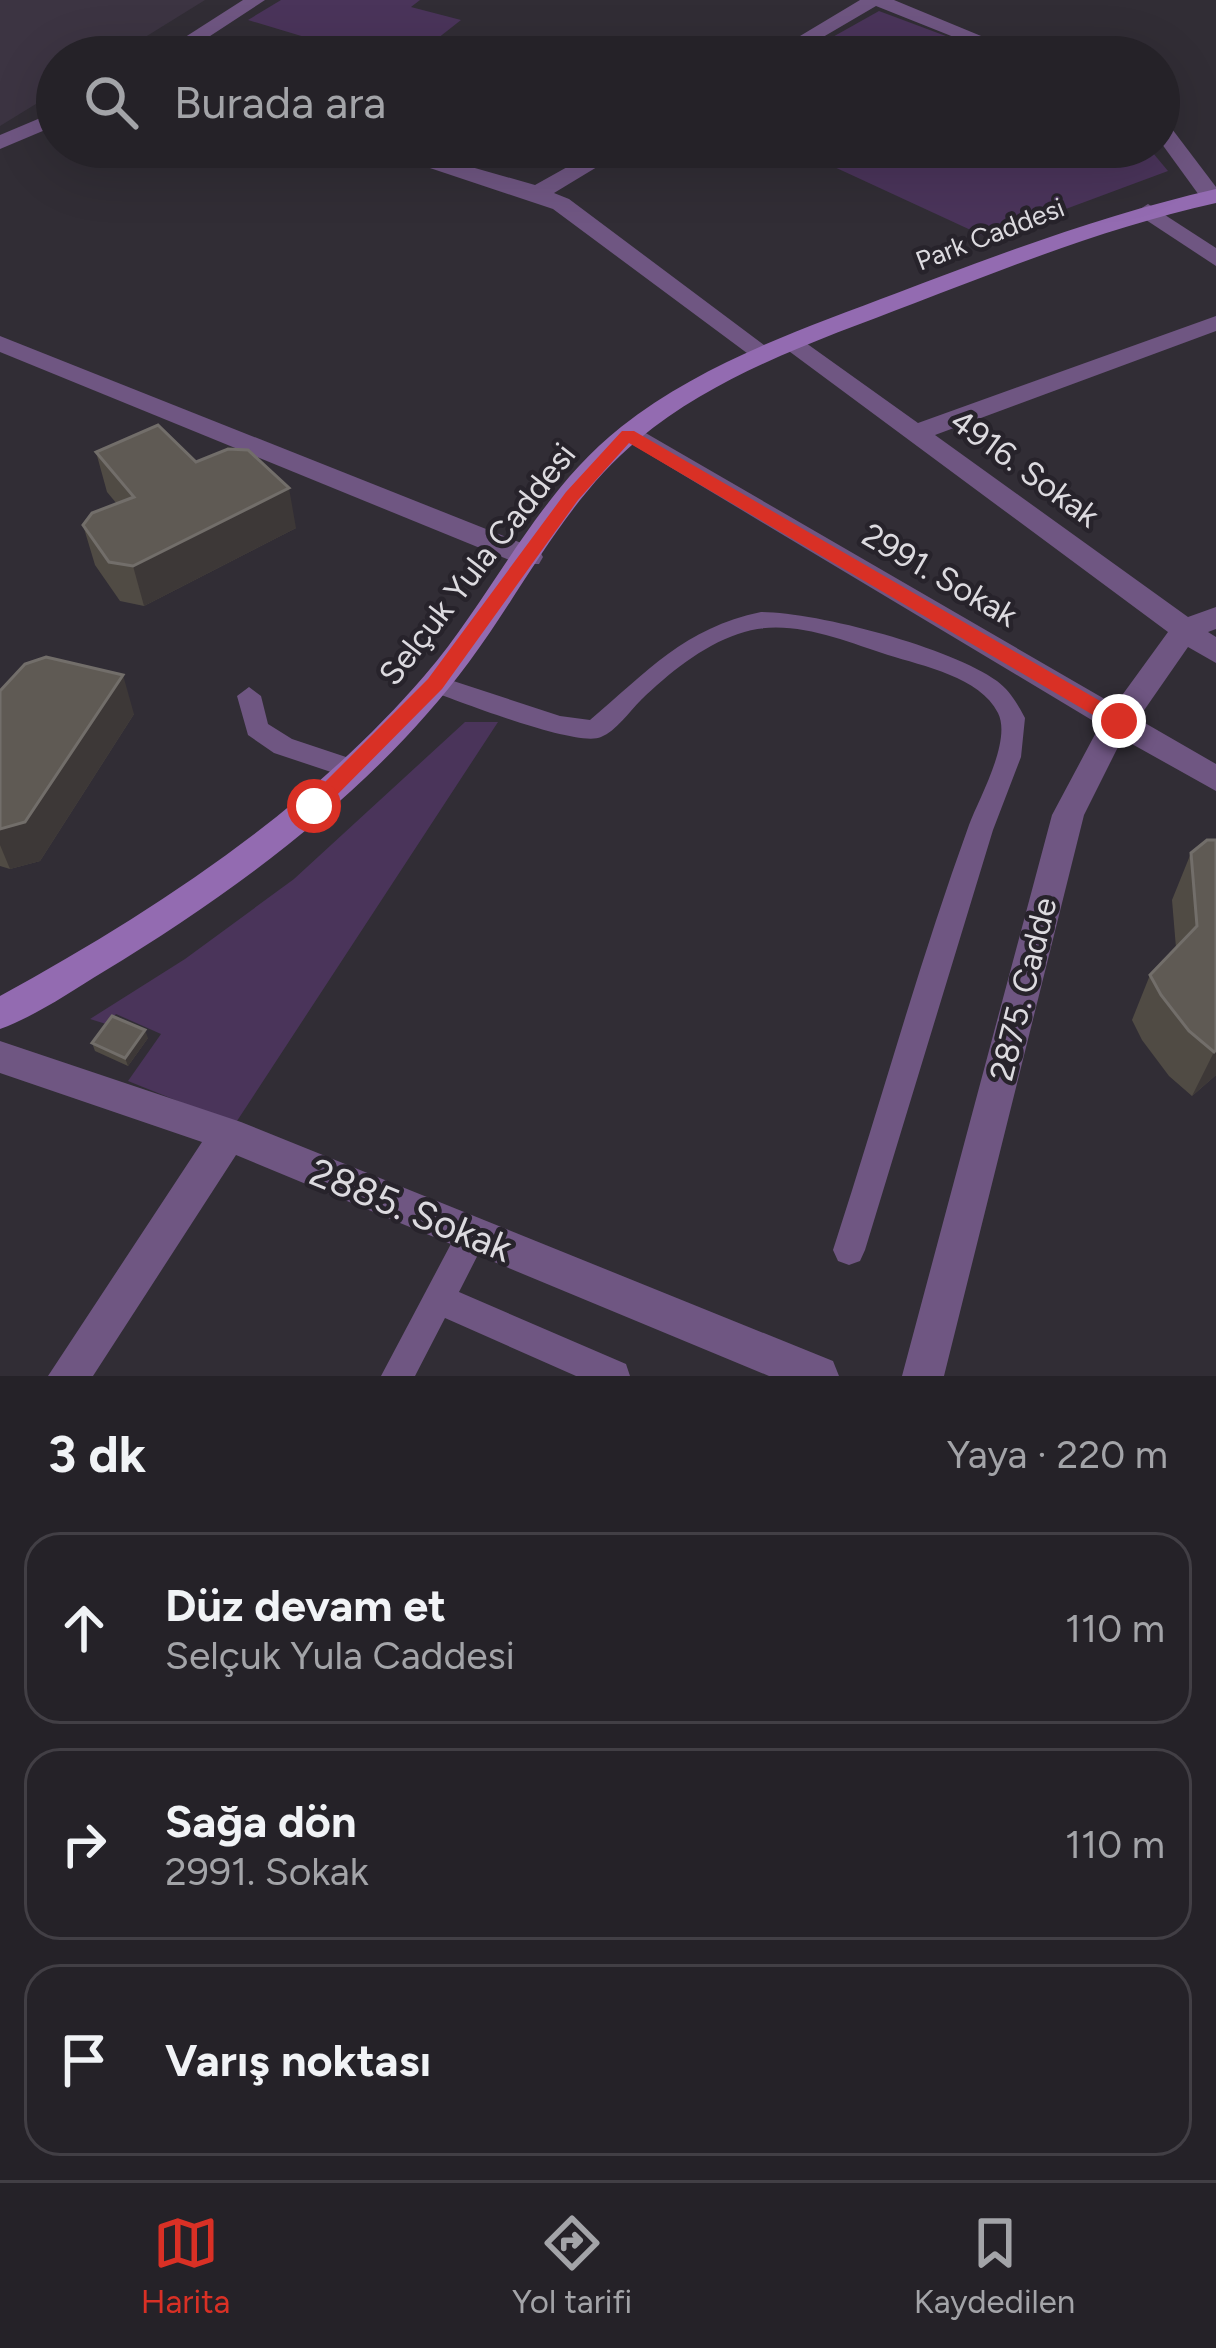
<!DOCTYPE html>
<html lang="tr">
<meta charset="utf-8">
<style>
:root{--surface:#252228;--page:#312f34;--text:#f1f3f6;--muted:#a3a4a8;--line:#423f45;--accent:#d93025}
body{margin:0;font-family:Figtree,sans-serif;background:var(--page);color:var(--text)}
.stop{position:absolute;width:36px;height:36px;margin:-27px;border:9px solid #d93025;border-radius:50%;background:#fff}
.stop.end{background:#d93025;border-color:#fff;box-shadow:0 3px 12px #0008}
.list{margin:0;padding:0;list-style:none}
h2{display:flex;justify-content:space-between;align-items:center;height:156px;margin:0;padding:0 48px;font-size:51px}
h2 small{font-size:39px;font-weight:400;color:var(--muted)}
.list li{display:grid;grid-template-columns:78px 1fr auto;gap:36px;align-items:center;box-sizing:border-box;height:192px;margin:0 24px 24px;padding:0 24px;border:3px solid var(--line);border-radius:36px}
.list b{display:block;font-size:45px;white-space:nowrap}
.list p{margin:0;font-size:39px;white-space:nowrap;color:var(--muted)}
.list em{font-size:39px;font-style:normal;color:var(--muted)}
.icon{flex:none;width:66px;height:66px;fill:none;stroke:currentColor;stroke-width:2;stroke-linecap:round;stroke-linejoin:round}
.map{position:relative;flex:none;width:1216px;height:1376px;overflow:hidden}
.search{position:absolute;background:var(--surface);box-shadow:0 12px 48px #0002;left:36px;right:36px;top:36px;height:132px;display:flex;align-items:center;gap:30px;box-sizing:border-box;padding:0 42px;border-radius:66px;color:var(--muted);font-size:45px}
.sheet{height:804px;background:var(--surface)}
nav{display:flex;justify-content:space-around;align-items:center;box-sizing:border-box;height:168px;border-top:3px solid var(--line);background:var(--surface);font-size:33px;color:var(--muted)}
nav a{display:grid;justify-items:center;gap:6px}
nav .on{color:var(--accent)}
.map>svg:first-child{display:block}
.built{fill:#3c3442}
.green{fill:#4a345a}
.lines{fill:none;stroke-linecap:round;stroke-linejoin:round}
.lane{fill:#6f5682;fill-rule:evenodd}
.street{fill:#6f5682;fill-rule:evenodd}
.secondary{fill:#936bb1;fill-rule:evenodd}
.wall{fill:#504b44}
.shaded-wall{fill:#3d3837}
.building{fill:#5f5a54;stroke:#726e6a;stroke-width:3}
.route{fill:#d93025}
.labels{text-anchor:middle;dominant-baseline:central;stroke-width:9;stroke-linejoin:round;paint-order:stroke}
.far-street-label{font-size:27px;fill:#dcdadf;stroke:#27232b}
.street-label{font-size:33px;fill:#dcdadf;stroke:#27232b}
.near-street-label{font-size:39px;fill:#dcdadf;stroke:#27232b}
</style>
<div class="map">
<svg width="1216" height="1376" viewBox="0 0 1216 1376">
<rect width="100%" height="100%" fill="#312d35"/>
<path class="built" d="M0,0H205L113,57H57V91L0,126Z"/>
<g class="green">
<path d="M281,0H420L411,7L461,20L414,57H371L248,20Z"/>
<path d="M879,11L1002,57H797Z"/>
<path d="M791,147H1148L1168,171L988,238Z"/>
<path d="M465,722H498L235,1124L128,1081L161,1034L116,1014L106,1024L90,1019L185,959L294,879Z"/>
</g>
<g class="lines">
<g class="lane">
<path d="M761,612C817,612 952,648 997,681C1010,691 1017,703 1025,718L1021,757L993,830L865,1250L860,1261L849,1265L838,1261L833,1250C879,1109 918,965 969,825C979,798 1012,741 998,713C980,677 923,666 888,655C841,640 787,616 738,634C702,646 668,674 641,700C629,712 616,731 601,737C576,748 457,700 427,690L423,684L435,675L560,716L590,720C647,672 684,628 761,612Z"/>
<path d="M249,687L261,696L268,724L292,739L361,762L365,769L361,776L352,779L274,753L248,735L237,696Z"/>
<path d="M472,1220L483,1225L488,1235L459,1292L626,1364L630,1376H576L445,1318L415,1376H381L461,1225Z"/>
</g>
<g class="street">
<path d="M243,0H265L178,57H154Z"/>
<path d="M860,0H894L1032,57H1004L876,6L789,57H765Z"/>
<path d="M57,111V125L0,149V135Z"/>
<path d="M1159,119L1166,121L1216,187V203L1204,202L1159,140Z"/>
<path d="M367,147H401L535,185L603,147H630L554,193L569,199L776,354L764,361L755,359L553,209Z"/>
<path d="M1148,204L1216,248V266L1140,216L1137,211Z"/>
<path d="M1216,316V331L935,435L1188,617L1216,607V629L1208,632L1216,637V663L1188,647L1138,719L1216,764V791L1123,739L1117,749L1084,815L944,1376H902L1052,815L1100,725L615,434L628,426L637,428L1115,705L1168,632L778,343L781,338H799L918,423Z"/>
<path d="M0,336L539,550L543,557L539,564H519L0,352Z"/>
<path d="M0,1041L241,1122L833,1361L839,1376H769L236,1155L93,1376H48L202,1142L0,1073Z"/>
</g>
<path class="secondary" d="M1216,189V203C1112,226 1014,265 915,303C819,340 719,373 639,439C566,499 524,588 469,662C374,790 238,890 103,972C70,992 36,1016 0,1029V996C155,911 308,811 425,675C493,596 537,493 621,427C702,363 802,329 897,293C1002,253 1106,214 1216,189Z"/>
</g>
<g class="wall">
<path d="M96,452L196,462L296,528L144,606L120,601L95,565L83,525L117,504L107,492Z"/>
<path d="M0,691L134,714L40,861L10,869L0,866Z"/>
<path d="M1191,853L1216,1075L1192,1096L1169,1076L1142,1040L1132,1020L1150,975L1176,948L1172,900Z"/>
<path d="M148,1038L128,1066L95,1051L92,1043Z"/>
</g>
<g class="shaded-wall">
<path d="M289,488L296,528L144,606L133,566Z"/>
<path d="M123,675L134,714L40,861L10,869L0,845V829Z"/>
<path d="M145,1030L148,1038L128,1066L125,1058Z"/>
<path d="M1216,1050V1075L1192,1096L1214,1052Z"/>
</g>
<g class="building">
<path d="M158,425L196,462L228,449L248,450L289,488L133,566L109,562L83,525L92,513L134,497L96,452Z"/>
<path d="M46,657L123,675L25,822L0,829V691L25,664Z"/>
<path d="M1207,840H1216V1050L1214,1052L1189,1031L1161,995L1150,975L1197,926L1191,853Z"/>
<path d="M112,1016L145,1030L125,1058L92,1043Z"/>
</g>
<path class="route" d="M622,431H634L1126,716V726H1112L629,443L578,500L442,689L321,811H307V800L428,679L566,492Z"/>
<g class="labels">
<g class="far-street-label">
<text transform="translate(990 234) rotate(-21)">Park Caddesi</text>
</g>
<g class="street-label">
<text transform="translate(1025 468) rotate(36)">4916. Sokak</text>
<text transform="translate(477 564) rotate(-52)">Selçuk Yula Caddesi</text>
<text transform="translate(940 575) rotate(30)">2991. Sokak</text>
<text transform="translate(1023 989) rotate(-76)">2875. Cadde</text>
</g>
<g class="near-street-label">
<text transform="translate(411 1210) rotate(22)">2885. Sokak</text>
</g>
</g>
</svg>
<div class="stop" style="left:314px;top:806px"></div>
<div class="stop end" style="left:1119px;top:721px"></div>
<div class="search"><svg class="icon" aria-label="search" viewBox="0 0 24 24"><circle cx="10" cy="10" r="6"/><path d="M15 15l6 6"/></svg>Burada ara</div>
</div>
<section class="sheet">
<h2>3 dk<small>Yaya · 220 m</small></h2>
<ul class="list">
<li><svg class="icon" aria-label="ahead" viewBox="0 0 24 24"><path d="M12 20V5M6 11l6-6 6 6"/></svg><div><b>Düz devam et</b><p>Selçuk Yula Caddesi</p></div><em>110 m</em></li>
<li><svg class="icon" aria-label="right" viewBox="0 0 24 24"><path d="M7 20v-9h11M14 6l5 5-5 5"/></svg><div><b>Sağa dön</b><p>2991. Sokak</p></div><em>110 m</em></li>
<li><svg class="icon" aria-label="arrive" viewBox="0 0 24 24"><path d="M6 21V4h12l-3 4 3 4H6"/></svg><div><b>Varış noktası</b></div></li>
</ul>
</section>
<nav>
<a class="on"><svg class="icon" aria-label="map" viewBox="0 0 24 24"><path d="M3 6l6-2 6 2 6-2v14l-6 2-6-2-6 2zM9 4v14M15 6v14"/></svg>Harita</a>
<a><svg class="icon" aria-label="directions" viewBox="0 0 24 24"><path d="M12 3l9 9-9 9-9-9zM9 14v-3h6M13 9l2 2-2 2"/></svg>Yol tarifi</a>
<a><svg class="icon" aria-label="saved" viewBox="0 0 24 24"><path d="M7 4h10v16l-5-4-5 4z"/></svg>Kaydedilen</a>
</nav>
